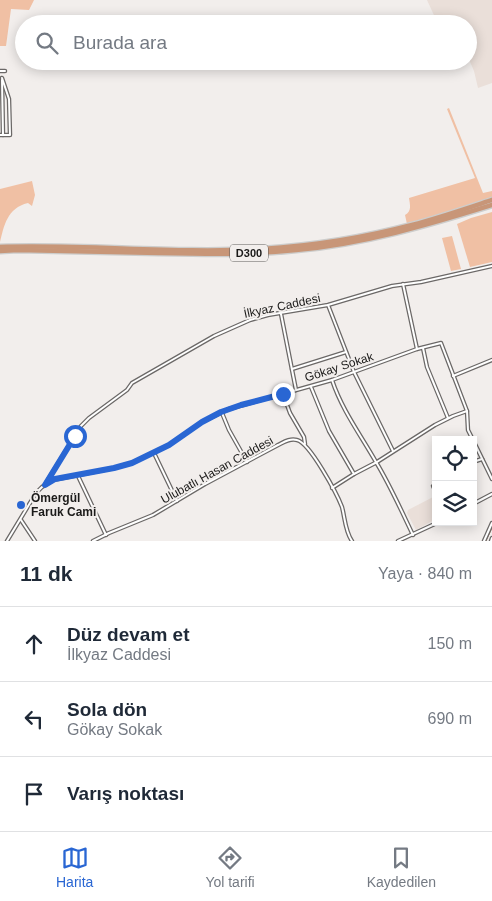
<!DOCTYPE html>
<html lang="tr">
<meta charset="utf-8">
<style>
:root{--surface:#fff;--page:#f6f6f7;--text:#1f2937;--muted:#747a83;--line:#e0e1e3;--accent:#2966d3}
body{margin:0;font-family:Arial,sans-serif;background:var(--page);color:var(--text)}
.controls{position:absolute;right:15px;bottom:15px;display:grid;overflow:hidden;border-radius:0px;box-shadow:0 2px 12px #0003}
.controls button{width:45px;height:45px;display:grid;place-items:center;padding:0;border:0;border-bottom:1px solid var(--line);background:var(--surface);color:var(--text);font:25px sans-serif}
.stop{position:absolute;width:15px;height:15px;margin:-11px;border:4px solid #2966d3;border-radius:50%;background:#fff}
.stop.end{background:#2966d3;border-color:#fff;box-shadow:0 1px 5px #0008}
.list{margin:0;padding:0;list-style:none}
h2{display:flex;justify-content:space-between;align-items:center;height:65px;margin:0;padding:0 20px;font-size:21px}
h2 small{font-size:16px;font-weight:400;color:var(--muted)}
.list li{display:grid;grid-template-columns:32px 1fr auto;gap:15px;align-items:center;box-sizing:border-box;height:75px;padding:0 20px;border-top:1px solid var(--line)}
.list b{display:block;font-size:19px;white-space:nowrap}
.list p{margin:0;font-size:16px;white-space:nowrap;color:var(--muted)}
.list em{font-size:16px;font-style:normal;color:var(--muted)}
.icon{flex:none;width:28px;height:28px;fill:none;stroke:currentColor;stroke-width:2;stroke-linecap:round;stroke-linejoin:round}
.map{position:relative;flex:none;width:492px;height:541px;overflow:hidden}
.search{position:absolute;background:var(--surface);box-shadow:0 2px 12px #0003;left:15px;right:15px;top:15px;height:55px;display:flex;align-items:center;gap:12px;box-sizing:border-box;padding:0 18px;border-radius:28px;color:var(--muted);font-size:19px}
.sheet{height:290px;background:var(--surface)}
nav{display:flex;justify-content:space-around;align-items:center;box-sizing:border-box;height:70px;border-top:1px solid var(--line);background:var(--surface);font-size:14px;color:var(--muted)}
nav a{display:grid;justify-items:center;gap:2px}
nav .on{color:var(--accent)}
.map>svg:first-child{display:block}
.built{fill:#eadfd9}
.green{fill:#f0c0a4}
.lines{fill:none;stroke-linecap:round;stroke-linejoin:round}
.stream{stroke:#987460;stroke-width:1}
.minor-casing{stroke:#6b6867;stroke-width:4.5}
.trunk-casing{stroke:#cdcdcc;stroke-width:7}
.minor{stroke:#fff;stroke-width:2}
.trunk{stroke:#c89678;stroke-width:4.5}
.route{stroke:#2966d3;stroke-width:6}
.poi-dot{fill:#2966d3;stroke:#f2eeec;stroke-width:2}
.labels{text-anchor:middle;dominant-baseline:central;stroke-width:4;stroke-linejoin:round;paint-order:stroke}
.shield{fill:#f2eeec;stroke:#5c5a58;stroke-width:1}
.shield-label{font-size:11px;font-weight:bold;fill:#1b1a19}
.street-label{font-size:12px;fill:#1b1a19;stroke:#f2eeec}
.poi-label{font-size:12px;font-weight:bold;fill:#1b1a19;stroke:#f2eeec;text-anchor:start}
</style>
<div class="map">
<svg width="492" height="541" viewBox="0 0 492 541">
<rect width="100%" height="100%" fill="#f2eeec"/>
<g class="built">
<path d="M427,0H492V83L478,88L474,71L468,57V24H438Z"/>
<path d="M435,496L436,519L416,530L407,513L408,510Z"/>
</g>
<g class="green">
<path d="M0,0H34L29,10L11,9L6,46H0Z"/>
<path d="M449,108L483,193L492,191V198L445,213L407,224L405,215C412,211 410,205 409,198L475,178L447,109Z"/>
<path d="M32,181L35,195L32,206L28,203C7,208 4,226 0,242V189Z"/>
<path d="M492,212V262L470,267L457,224L471,218Z"/>
<path d="M452,236L461,269L451,271L442,238Z"/>
</g>
<g class="lines">
<path class="stream" d="M486,541L492,528"/>
<defs>
<g id="minor">
<path d="M0,71H5"/>
<path d="M2,80L3,135"/>
<path d="M0,135H10L9,99L2,78"/>
<path d="M403,284L417,349"/>
<path d="M328,305L354,372L393,451"/>
<path d="M281,314L296,390"/>
<path d="M423,348L427,367L448,418"/>
<path d="M292,369L346,352"/>
<path d="M453,376L492,360"/>
<path d="M332,380C342,410 360,434 376,462C390,485 401,510 413,535"/>
<path d="M311,387L329,431L354,474"/>
<path d="M283,394L290,413L304,437L305,444"/>
<path d="M222,413L229,430L247,462"/>
<path d="M473,440L492,479"/>
<path d="M154,453L177,501"/>
<path d="M473,462L482,459"/>
<path d="M78,476L106,535"/>
<path d="M46,483L81,426L89,418L127,390L132,383L214,336L250,320L268,315L328,305L392,286L421,282L492,266"/>
<path d="M433,486L436,492"/>
<path d="M332,488L354,474L377,462L435,425L453,416L467,411"/>
<path d="M473,504L492,494"/>
<path d="M21,520L35,541"/>
<path d="M7,541L36,493L42,487L53,480L114,468L132,463L169,445L202,422L229,409L332,380L417,349L441,343L467,411L468,430L473,440"/>
<path d="M93,541L109,533L153,515L205,484L278,445C284,442 290,438 297,440C310,443 337,494 342,507C345,518 345,531 352,541"/>
<path d="M398,541L439,522"/>
<path d="M484,541L492,523"/>
<path d="M491,541L492,538"/>
</g>
<g id="trunk">
<path d="M0,247C87,244 175,254 262,249C312,246 363,238 412,225C439,218 465,209 492,200"/>
<path d="M0,251L18,250C65,251 112,252 159,253C205,254 250,255 296,250C363,244 428,225 492,205"/>
</g>
</defs>
<use href="#minor" class="minor-casing"/>
<use href="#trunk" class="trunk-casing"/>
<use href="#minor" class="minor"/>
<use href="#trunk" class="trunk"/>
</g>
<g class="lines">
<path class="route" d="M75,436L45,485L55,479L114,468L132,463L169,445L202,422L221,412L241,405L283,394"/>
</g>
<circle class="poi-dot" cx="21" cy="505" r="5"/>
<g class="labels">
<rect class="shield" x="230" y="244.5" width="38" height="17" rx="4"/>
<g class="shield-label">
<text x="249" y="253">D300</text>
</g>
<g class="street-label">
<text transform="translate(282 306) rotate(-12)">İlkyaz Caddesi</text>
<text transform="translate(339 367) rotate(-18)">Gökay Sokak</text>
<text transform="translate(217 470) rotate(-29)">Ulubatlı Hasan Caddesi</text>
</g>
<g class="poi-label">
<text x="31" y="498">Ömergül<tspan x="31" dy="14">Faruk Cami</tspan></text>
</g>
</g>
</svg>
<div class="controls">
<button><svg class="icon" aria-label="locate" viewBox="0 0 24 24"><circle cx="12" cy="12" r="6"/><path d="M12 2v4M12 18v4M2 12h4M18 12h4"/></svg></button>
<button><svg class="icon" aria-label="layers" viewBox="0 0 24 24"><path d="M12 4l9 5-9 5-9-5zM3 14l9 5 9-5"/></svg></button>
</div>
<div class="stop" style="left:75px;top:436px"></div>
<div class="stop end" style="left:283px;top:394px"></div>
<div class="search"><svg class="icon" aria-label="search" viewBox="0 0 24 24"><circle cx="10" cy="10" r="6"/><path d="M15 15l6 6"/></svg>Burada ara</div>
</div>
<section class="sheet">
<h2>11 dk<small>Yaya · 840 m</small></h2>
<ul class="list">
<li><svg class="icon" aria-label="ahead" viewBox="0 0 24 24"><path d="M12 20V5M6 11l6-6 6 6"/></svg><div><b>Düz devam et</b><p>İlkyaz Caddesi</p></div><em>150 m</em></li>
<li><svg class="icon" aria-label="left" viewBox="0 0 24 24"><path d="M17 20v-9H6M10 6l-5 5 5 5"/></svg><div><b>Sola dön</b><p>Gökay Sokak</p></div><em>690 m</em></li>
<li><svg class="icon" aria-label="arrive" viewBox="0 0 24 24"><path d="M6 21V4h12l-3 4 3 4H6"/></svg><div><b>Varış noktası</b></div></li>
</ul>
</section>
<nav>
<a class="on"><svg class="icon" aria-label="map" viewBox="0 0 24 24"><path d="M3 6l6-2 6 2 6-2v14l-6 2-6-2-6 2zM9 4v14M15 6v14"/></svg>Harita</a>
<a><svg class="icon" aria-label="directions" viewBox="0 0 24 24"><path d="M12 3l9 9-9 9-9-9zM9 14v-3h6M13 9l2 2-2 2"/></svg>Yol tarifi</a>
<a><svg class="icon" aria-label="saved" viewBox="0 0 24 24"><path d="M7 4h10v16l-5-4-5 4z"/></svg>Kaydedilen</a>
</nav>
